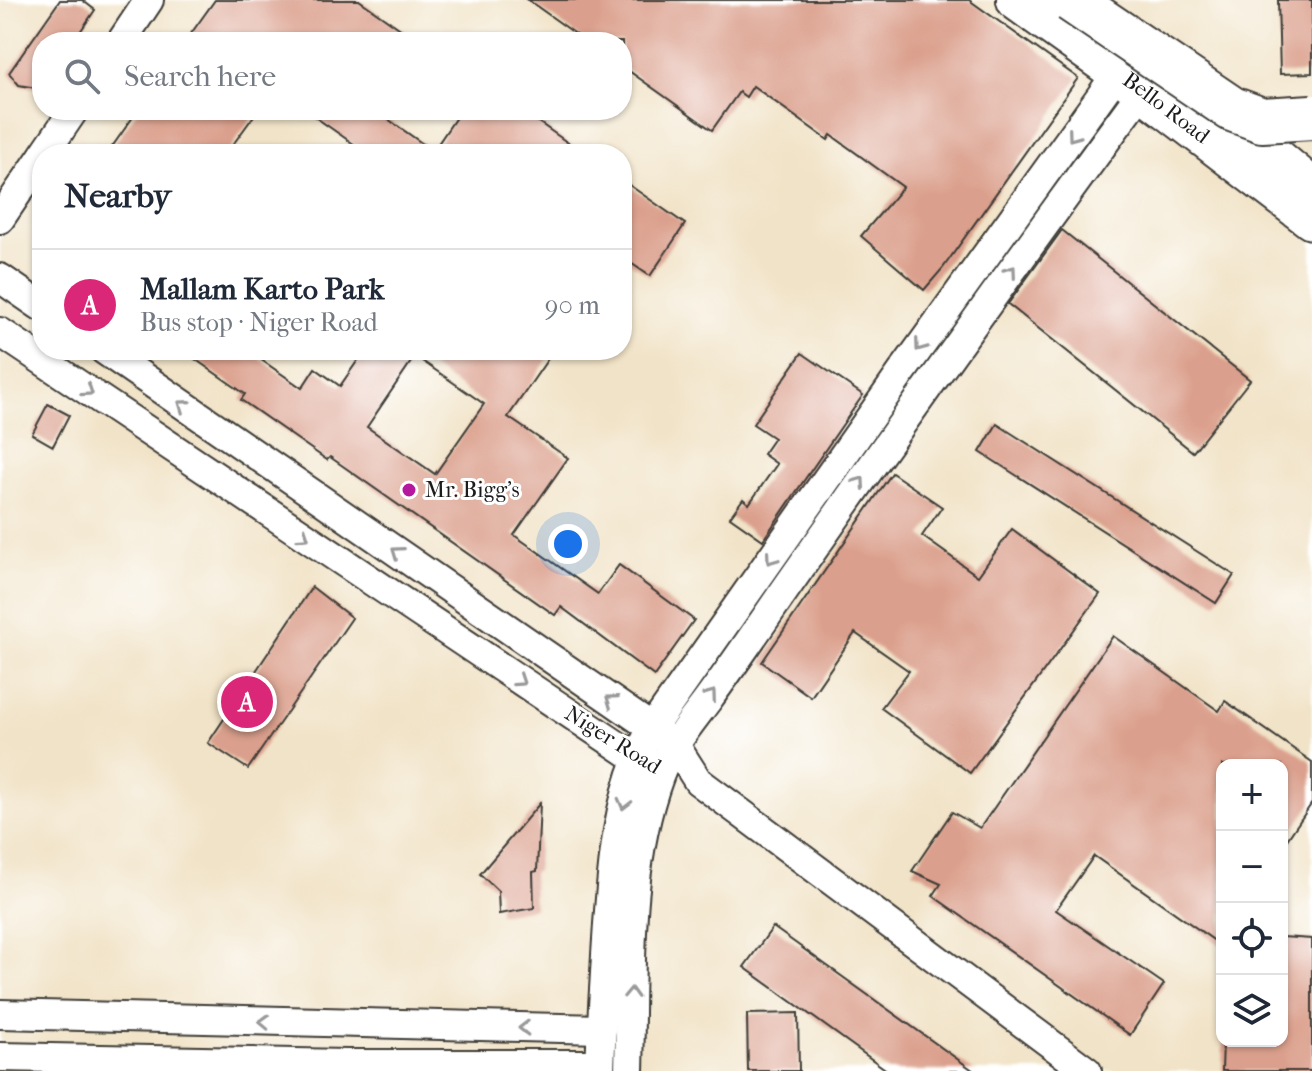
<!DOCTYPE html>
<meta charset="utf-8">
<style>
:root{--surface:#fff;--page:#f2f2f3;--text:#1f2937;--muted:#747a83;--line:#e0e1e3;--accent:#db2777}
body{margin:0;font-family:"IM FELL French Canon",serif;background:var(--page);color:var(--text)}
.controls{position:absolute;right:24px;bottom:24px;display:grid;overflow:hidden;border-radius:16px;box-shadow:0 2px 6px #0004}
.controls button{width:72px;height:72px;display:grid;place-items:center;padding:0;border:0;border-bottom:2px solid var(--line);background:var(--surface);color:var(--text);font:40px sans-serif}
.you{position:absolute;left:568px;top:544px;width:28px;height:28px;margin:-20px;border:6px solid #fff;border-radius:50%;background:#1a73e8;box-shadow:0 0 0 12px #1a73e833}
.badge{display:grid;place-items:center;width:52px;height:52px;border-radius:50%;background:var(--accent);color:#fff;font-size:26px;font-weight:700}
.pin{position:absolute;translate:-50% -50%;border:4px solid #fff;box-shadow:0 2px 8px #0006}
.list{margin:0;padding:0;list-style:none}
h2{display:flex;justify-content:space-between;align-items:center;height:104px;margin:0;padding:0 32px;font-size:34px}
h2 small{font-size:26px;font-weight:400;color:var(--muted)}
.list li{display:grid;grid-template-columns:52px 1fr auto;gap:24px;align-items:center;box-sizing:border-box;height:112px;padding:0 32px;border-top:2px solid var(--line)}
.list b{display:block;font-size:30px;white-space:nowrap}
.list p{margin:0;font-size:26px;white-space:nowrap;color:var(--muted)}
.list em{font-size:26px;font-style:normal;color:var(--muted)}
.icon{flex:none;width:44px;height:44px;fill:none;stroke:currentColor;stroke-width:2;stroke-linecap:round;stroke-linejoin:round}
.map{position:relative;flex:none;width:1312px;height:1071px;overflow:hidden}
.search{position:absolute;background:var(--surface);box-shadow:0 2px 6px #0004;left:32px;top:32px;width:600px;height:88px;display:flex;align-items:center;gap:20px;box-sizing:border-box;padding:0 28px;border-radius:32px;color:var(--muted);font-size:30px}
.panel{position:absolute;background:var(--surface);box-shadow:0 2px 6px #0004;left:32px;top:144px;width:600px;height:216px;border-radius:32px}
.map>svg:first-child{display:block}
.building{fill:#dba08d;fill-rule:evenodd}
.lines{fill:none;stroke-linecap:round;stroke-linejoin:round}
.street-casing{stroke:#3c3a36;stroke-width:32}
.secondary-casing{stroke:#3c3a36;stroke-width:44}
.primary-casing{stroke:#3c3a36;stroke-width:48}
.street{stroke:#fff;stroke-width:28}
.secondary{stroke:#fff;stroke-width:40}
.primary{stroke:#fff;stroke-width:44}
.primary-bridge-casing{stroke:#3c3a36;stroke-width:48;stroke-linecap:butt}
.primary-bridge{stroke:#fff;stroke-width:44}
.oneway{stroke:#999}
.poi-dot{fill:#b5179e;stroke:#fff;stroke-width:3}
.labels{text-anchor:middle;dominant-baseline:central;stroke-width:6;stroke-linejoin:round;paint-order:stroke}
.street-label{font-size:22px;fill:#1c1c1c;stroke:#fff}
.poi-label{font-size:22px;fill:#1c1c1c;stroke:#fff;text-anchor:start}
</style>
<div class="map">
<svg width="1312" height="1071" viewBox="0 0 1312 1071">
<rect width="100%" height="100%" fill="#fff"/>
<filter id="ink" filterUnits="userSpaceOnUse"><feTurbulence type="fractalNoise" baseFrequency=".0125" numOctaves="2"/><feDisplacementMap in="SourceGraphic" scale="16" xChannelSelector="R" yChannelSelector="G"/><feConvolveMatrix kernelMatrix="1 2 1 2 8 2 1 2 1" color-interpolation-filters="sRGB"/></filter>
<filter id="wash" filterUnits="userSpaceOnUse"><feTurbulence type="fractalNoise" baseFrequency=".006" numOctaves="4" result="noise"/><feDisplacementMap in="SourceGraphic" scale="32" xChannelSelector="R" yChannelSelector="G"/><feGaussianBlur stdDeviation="1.8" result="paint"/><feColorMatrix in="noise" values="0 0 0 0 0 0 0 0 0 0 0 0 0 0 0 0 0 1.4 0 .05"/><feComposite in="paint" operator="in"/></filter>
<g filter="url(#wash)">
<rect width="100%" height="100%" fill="#f1e3c7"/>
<g id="blocks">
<g class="building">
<path d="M60,0H82L95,10L73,42H42V89L19,85L9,73Z"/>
<path d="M215,0H359L419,42H185Z"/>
<path d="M528,0H969L1078,78L943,268L924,290L861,236L903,187L831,135L828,140L753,86L746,97L739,92L712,130L622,66V42H587Z"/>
<path d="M1278,0H1312V73L1280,74Z"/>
<path d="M138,110H258L226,154H107Z"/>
<path d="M305,110H375L433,151L461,110H521L584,154H368Z"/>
<path d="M622,180L685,224L650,276L622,257Z"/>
<path d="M1062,230L1250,380L1193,452L1008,304Z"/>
<path d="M182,350H247L302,388L315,368L340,386L365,350H554L508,417L568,458L514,535L598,594L619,565L694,620L654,676L561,607L555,615L330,457L327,460L241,400L245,394ZM415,356L484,404L435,474L367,427Z"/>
<path d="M802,353L863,395L763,540L730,517L743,499L749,504L777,464L763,454L774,438L753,424Z"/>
<path d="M48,404L69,415L53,446L32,434Z"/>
<path d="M997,424L1234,575L1216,603L980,452Z"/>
<path d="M892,473L942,507L922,536L978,576L1012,529L1100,594L970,773L881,708L909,671L855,633L811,697L762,662Z"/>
<path d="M312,587L352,618L248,769L208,743Z"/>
<path d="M1113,636L1219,711L1225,701L1312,762V803L1282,847V765H1222V946L1094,856L1056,910L1164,984L1130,1035L933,896L941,884L912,871L952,812L980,828Z"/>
<path d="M540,803L537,871L533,872L534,908L499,914L498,891L480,874Z"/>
<path d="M773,927L974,1071H888L744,967Z"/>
<path d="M1282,937L1312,939V1071H1222L1223,1041H1282Z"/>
<path d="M798,1013L799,1071H748L747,1014Z"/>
</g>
</g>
</g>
<g filter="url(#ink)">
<use href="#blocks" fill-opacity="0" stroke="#3c3a36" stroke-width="2"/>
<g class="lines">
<defs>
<g id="street">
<path d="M121,42L149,0"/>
<path d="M44,154L74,110"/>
<path d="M0,219L42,157"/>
<path d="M0,278L42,307"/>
<path d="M0,332L651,768"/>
<path d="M104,350L652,728L675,745L698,781L1087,1071"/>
<path d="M0,1014L602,1029"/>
<path d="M0,1057L347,1064H600"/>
<path d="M600,1071C601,1032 604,993 606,955C611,878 614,797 652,728L902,372L1118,72"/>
<path d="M629,1071C632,974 625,869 659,777C669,749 689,725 707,701C732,667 756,632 780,597C899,426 1020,258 1143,90"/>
</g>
<g id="secondary">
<path id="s1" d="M1017,0L1143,90L1312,219"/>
</g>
<path id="primary" d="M1198,104L1251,140L1312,191"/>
</defs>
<use href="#street" class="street-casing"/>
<use href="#secondary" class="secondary-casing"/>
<use href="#primary" class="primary-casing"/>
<use href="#street" class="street"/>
<use href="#secondary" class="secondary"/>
<use href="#primary" class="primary"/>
<defs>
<path id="primary-bridge" d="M1071,0L1232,109L1262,120L1312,117"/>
</defs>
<use href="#primary-bridge" class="primary-bridge-casing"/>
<use href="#primary-bridge" class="primary-bridge"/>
</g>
<defs><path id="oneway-chevron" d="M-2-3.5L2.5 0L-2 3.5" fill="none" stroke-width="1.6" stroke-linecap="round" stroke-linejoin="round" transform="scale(2)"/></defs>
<g class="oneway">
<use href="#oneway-chevron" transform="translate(1073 136) rotate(126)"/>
<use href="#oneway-chevron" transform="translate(1011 271) rotate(-54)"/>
<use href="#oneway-chevron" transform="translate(920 346) rotate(126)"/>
<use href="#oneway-chevron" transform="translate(88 391) rotate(34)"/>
<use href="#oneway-chevron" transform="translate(183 405) rotate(-145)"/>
<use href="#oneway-chevron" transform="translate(860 482) rotate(-55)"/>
<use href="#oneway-chevron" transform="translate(304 536) rotate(34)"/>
<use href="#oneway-chevron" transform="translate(397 552) rotate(-145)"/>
<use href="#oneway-chevron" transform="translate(771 559) rotate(125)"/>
<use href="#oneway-chevron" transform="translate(520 681) rotate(34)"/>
<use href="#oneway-chevron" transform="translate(711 695) rotate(-54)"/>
<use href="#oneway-chevron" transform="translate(611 700) rotate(-145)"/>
<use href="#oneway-chevron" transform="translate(624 804) rotate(104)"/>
<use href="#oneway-chevron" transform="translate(631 993) rotate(-88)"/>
<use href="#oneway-chevron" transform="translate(264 1022) rotate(-178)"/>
<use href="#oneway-chevron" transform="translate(524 1028) rotate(-179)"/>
</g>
</g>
<circle class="poi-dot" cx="409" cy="490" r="8"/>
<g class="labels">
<g class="street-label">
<text stroke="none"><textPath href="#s1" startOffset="184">Bello Road</textPath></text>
<text transform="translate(613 740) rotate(32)">Niger Road</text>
</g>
<g class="poi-label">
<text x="425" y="490">Mr. Bigg's</text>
</g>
</g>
</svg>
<div class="controls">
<button>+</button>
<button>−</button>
<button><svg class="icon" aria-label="locate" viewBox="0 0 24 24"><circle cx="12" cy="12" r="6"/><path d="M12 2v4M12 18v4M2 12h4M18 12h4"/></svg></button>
<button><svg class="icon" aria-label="layers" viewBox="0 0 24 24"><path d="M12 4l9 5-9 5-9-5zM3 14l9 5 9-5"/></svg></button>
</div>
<div class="you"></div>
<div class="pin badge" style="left:247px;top:702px">A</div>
<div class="search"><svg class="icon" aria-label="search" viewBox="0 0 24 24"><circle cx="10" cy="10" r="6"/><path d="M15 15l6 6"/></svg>Search here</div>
<section class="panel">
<h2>Nearby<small></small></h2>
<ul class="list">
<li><span class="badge">A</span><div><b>Mallam Karto Park</b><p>Bus stop · Niger Road</p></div><em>90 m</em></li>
</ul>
</section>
</div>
